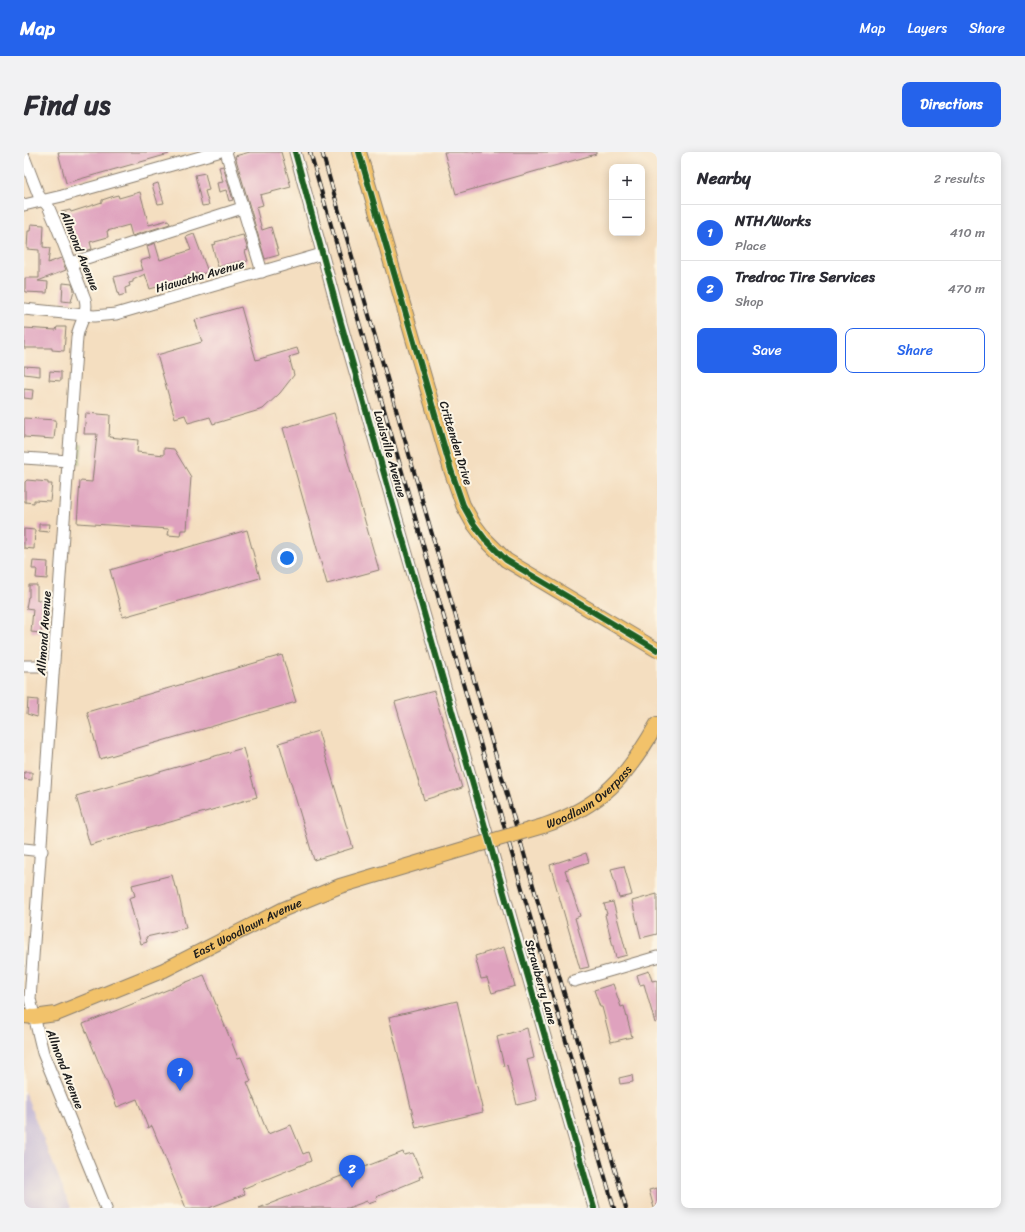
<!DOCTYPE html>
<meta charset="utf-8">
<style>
:root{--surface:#fff;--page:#f2f2f3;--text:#2b2b33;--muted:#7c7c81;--line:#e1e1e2;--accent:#2563eb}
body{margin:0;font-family:Sriracha,sans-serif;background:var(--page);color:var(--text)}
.controls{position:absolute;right:12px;top:12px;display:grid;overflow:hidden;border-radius:8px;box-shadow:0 2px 10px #0003}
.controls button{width:36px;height:36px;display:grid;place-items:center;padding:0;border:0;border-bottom:1px solid var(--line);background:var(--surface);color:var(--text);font:20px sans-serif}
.you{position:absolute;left:263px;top:406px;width:14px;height:14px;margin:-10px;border:3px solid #fff;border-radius:50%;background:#1a73e8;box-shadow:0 0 0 6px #1a73e833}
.badge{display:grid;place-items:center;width:26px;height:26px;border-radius:50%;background:var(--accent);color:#fff;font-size:13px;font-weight:700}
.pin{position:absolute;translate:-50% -33px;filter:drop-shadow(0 1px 2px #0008)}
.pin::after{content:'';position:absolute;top:21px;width:14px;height:12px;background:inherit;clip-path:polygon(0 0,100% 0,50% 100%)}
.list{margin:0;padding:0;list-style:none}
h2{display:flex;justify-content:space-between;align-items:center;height:52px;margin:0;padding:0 16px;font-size:17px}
h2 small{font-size:13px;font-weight:400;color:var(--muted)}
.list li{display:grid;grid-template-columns:26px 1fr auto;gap:12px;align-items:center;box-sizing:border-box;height:56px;padding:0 16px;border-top:1px solid var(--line)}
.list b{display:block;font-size:15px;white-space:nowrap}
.list p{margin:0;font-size:13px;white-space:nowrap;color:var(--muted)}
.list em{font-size:13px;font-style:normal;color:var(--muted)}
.actions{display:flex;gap:8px;padding:12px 16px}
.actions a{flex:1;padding:9px 0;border:1px solid var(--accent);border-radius:8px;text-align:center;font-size:14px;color:var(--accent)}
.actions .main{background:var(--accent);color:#fff}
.map{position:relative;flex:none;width:633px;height:1056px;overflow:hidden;border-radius:8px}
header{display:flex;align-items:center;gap:24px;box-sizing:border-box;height:56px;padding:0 20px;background:var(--accent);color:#fff}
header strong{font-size:19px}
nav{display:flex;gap:22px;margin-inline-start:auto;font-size:14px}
.intro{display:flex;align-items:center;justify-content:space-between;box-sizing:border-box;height:96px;padding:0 24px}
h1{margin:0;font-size:28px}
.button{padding:10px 18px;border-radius:8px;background:var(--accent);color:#fff;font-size:14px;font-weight:700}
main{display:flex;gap:24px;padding:0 24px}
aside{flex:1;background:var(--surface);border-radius:8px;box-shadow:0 2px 10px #0003}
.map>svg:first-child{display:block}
.industrial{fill:#cabfd7}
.green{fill:#abc66d;stroke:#647144}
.building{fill:#dfa2be}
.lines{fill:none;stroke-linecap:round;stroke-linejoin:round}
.minor-casing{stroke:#887d6e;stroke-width:13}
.major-casing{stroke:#887d6e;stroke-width:16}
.minor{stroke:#fff;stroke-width:11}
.major{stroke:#f2c26a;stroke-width:14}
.rail-casing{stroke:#1c1c1c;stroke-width:4}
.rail{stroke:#fcf5e5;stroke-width:2.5;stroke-dasharray:8;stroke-linecap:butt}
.major-bridge-casing{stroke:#887d6e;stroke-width:16;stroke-linecap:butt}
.major-bridge{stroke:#f2c26a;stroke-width:14}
.cycleway-casing{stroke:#fcf5e5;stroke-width:8}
.cycleway{stroke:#1b5e20;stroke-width:6}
.labels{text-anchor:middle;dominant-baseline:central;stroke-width:4;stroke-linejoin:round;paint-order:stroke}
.street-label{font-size:12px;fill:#1c1c1c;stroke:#fcf5e5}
</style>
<header>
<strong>Map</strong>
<nav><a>Map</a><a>Layers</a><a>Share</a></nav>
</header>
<div class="intro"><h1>Find us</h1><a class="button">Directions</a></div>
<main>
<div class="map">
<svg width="633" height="1056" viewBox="0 0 633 1056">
<rect width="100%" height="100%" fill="#fcf5e5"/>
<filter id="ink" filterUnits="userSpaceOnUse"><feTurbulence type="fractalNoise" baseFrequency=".025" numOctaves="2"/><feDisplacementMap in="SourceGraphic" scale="8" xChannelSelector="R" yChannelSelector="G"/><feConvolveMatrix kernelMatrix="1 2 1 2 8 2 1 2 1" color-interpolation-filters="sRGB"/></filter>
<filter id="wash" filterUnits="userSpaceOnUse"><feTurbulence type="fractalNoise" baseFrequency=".012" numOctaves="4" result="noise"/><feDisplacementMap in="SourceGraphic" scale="16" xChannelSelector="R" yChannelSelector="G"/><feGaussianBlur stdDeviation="0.9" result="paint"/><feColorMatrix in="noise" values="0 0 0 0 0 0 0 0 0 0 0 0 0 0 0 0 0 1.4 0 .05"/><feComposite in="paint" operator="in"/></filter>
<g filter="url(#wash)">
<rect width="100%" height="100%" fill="#f4dec0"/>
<path class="industrial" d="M0,939L47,1056H0Z"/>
<path class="green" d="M52,291L58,293L56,312L50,311Z"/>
<g id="blocks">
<g class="building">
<path d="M34,0H144L145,2L42,31Z"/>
<path d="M226,0H257L267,35L236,43L239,53L232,55L238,78L247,75L255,103L241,107L211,4Z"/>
<path d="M420,0H572V2L432,42Z"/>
<path d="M199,14L209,48L205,49L202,38L195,40L193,31L199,30L195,15Z"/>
<path d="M181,21L185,38L181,39L185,53L178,54L171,23Z"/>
<path d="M134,31L140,51L134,52L128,33Z"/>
<path d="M116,40L125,73L144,68L146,72L108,84L105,73L83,79L84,85L66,90L68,97L57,100L56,94L52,96L46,79L42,78L37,60L46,58L47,60L69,53L78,50V48L90,44L94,43L95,46Z"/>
<path d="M7,72L20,73L19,95L26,96L24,111L37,106L42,118L14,129L24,130L23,141L1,140V126H15V98L3,97L4,79H6Z"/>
<path d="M170,82L184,120L174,123L173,121L160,125L161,127L126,137L121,122L109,128V130L105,131L106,134L101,136L102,142L95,144L90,125L119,118L116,109L126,106L123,94L131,91L136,108L167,98L162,85Z"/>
<path d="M219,83L224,98L221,99L224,109L217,111L216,109L194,115L188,93L192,92L191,90Z"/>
<path d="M39,131L48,132L50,138L47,150L38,149Z"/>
<path d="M217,155L232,208L273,196L275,202L265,205L270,223L256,241L239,257L189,272L186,265L164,271L161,263L151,266L133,203L178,190L171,168Z"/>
<path d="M33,175H42L40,199L28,198V196H0V176L32,178Z"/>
<path d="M0,214L16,215V224L0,222Z"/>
<path d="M26,219L37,220V229L25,228Z"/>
<path d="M0,237L9,238L8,247L0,246Z"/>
<path d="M62,261L86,263L85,285L114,288L113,300L140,303V296L150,297L167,325L163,378H157L156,384L144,383L145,377L53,371L56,329L68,330L73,282H60Z"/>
<path d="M310,261L355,418L303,432L259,276Z"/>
<path d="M0,266L32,268L30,287L0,285Z"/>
<path d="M3,328L24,330V332H28L26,349L10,348V351L1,350V330Z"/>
<path d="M15,372H26L25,380L15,379Z"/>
<path d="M0,377L11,378L10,397L0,396Z"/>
<path d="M223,378L236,426L99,465L86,418Z"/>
<path d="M9,409L24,410L23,427L12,426L13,417H8Z"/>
<path d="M5,433H13V448H18V454H19L17,481L7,480L9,457L2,456L4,445H5Z"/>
<path d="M258,503L272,550L76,607L63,560Z"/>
<path d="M410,539L438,636L400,648L371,550Z"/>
<path d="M4,547L14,548L13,565L3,562Z"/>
<path d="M294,579L329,696L290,708L255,591Z"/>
<path d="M219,596L233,645L66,693L52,644Z"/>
<path d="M0,620H8V628L0,627Z"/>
<path d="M562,701L565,710L541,718L556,764L551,766L565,815L556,817L526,713Z"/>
<path d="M600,714L608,743L595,746L587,717Z"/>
<path d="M148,723L151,735H153L162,776L122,785L123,790L117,792L105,746L111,744L108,733Z"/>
<path d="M633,742V782L617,786L608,749Z"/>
<path d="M589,750L603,803L592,806L581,763L583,762L580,752Z"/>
<path d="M480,795L491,834L468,841L463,826L457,827L451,804Z"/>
<path d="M625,819L628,829L633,828V870L631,871L620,832L616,833L613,823Z"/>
<path d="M180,823L214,906L217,905L227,929L223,930L244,982L267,973L279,1002L284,1000L287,1009L218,1037L221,1042L185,1056H162L128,974L124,976L113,947L93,955L59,872Z"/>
<path d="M589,832L597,855L600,854L608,885L587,890L578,855H576L570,838Z"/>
<path d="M433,849L459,960L392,976L365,865Z"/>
<path d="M503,876L510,906L503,908L513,948L493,953L483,913L480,914L473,885Z"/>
<path d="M608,923L609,930L596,932L595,926Z"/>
<path d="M379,1000L380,1003L389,1001L399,1024L395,1025L396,1027L352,1045L353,1048L344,1051L343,1049L324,1056H235Z"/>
<path d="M633,1036V1056H630L625,1038Z"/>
</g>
</g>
</g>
<g filter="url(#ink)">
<use href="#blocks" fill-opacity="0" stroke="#887d6e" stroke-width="1"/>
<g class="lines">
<defs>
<g id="minor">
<path d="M202,0L238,120"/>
<path d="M271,0L317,171L570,1056"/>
<path d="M0,5L15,44L24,54L33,75L61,147C65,161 55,171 53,185L6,847L19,901L82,1056"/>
<path d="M0,53L38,44L194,0"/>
<path d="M47,111L218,56"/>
<path d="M0,157L70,164L92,162L298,102"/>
<path d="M0,306L45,309"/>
<path d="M0,514H30"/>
<path d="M0,697L18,699"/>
<path d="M550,829L633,805"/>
</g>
<g id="major">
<path d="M335,0L427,318L439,353L449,371L461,387L482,408L633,498"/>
<path id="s1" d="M519,674C578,654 603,625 633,572"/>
<path id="s2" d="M0,864L10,865L32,862L140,818L260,757L316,734L450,694"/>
</g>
</defs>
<use href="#minor" class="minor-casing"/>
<use href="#major" class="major-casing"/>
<use href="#minor" class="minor"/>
<use href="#major" class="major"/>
<defs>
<g id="rail">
<path d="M286,0L590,1056"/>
<path d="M298,0L602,1056"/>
</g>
</defs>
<use href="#rail" class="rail-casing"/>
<use href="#rail" class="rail"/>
<defs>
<path id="major-bridge" d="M450,694L519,674"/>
</defs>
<use href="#major-bridge" class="major-bridge-casing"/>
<use href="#major-bridge" class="major-bridge"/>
<defs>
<g id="cycleway">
<path d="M271,0L317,171L570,1056"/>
<path d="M335,0L427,318L439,353L449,371L461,387L482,408L633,498"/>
</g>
</defs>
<use href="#cycleway" class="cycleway-casing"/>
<use href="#cycleway" class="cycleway"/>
</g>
</g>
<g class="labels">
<g class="street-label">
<text transform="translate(56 99) rotate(68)">Allmond Avenue</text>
<text transform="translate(176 124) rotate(-16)">Hiawatha Avenue</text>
<text transform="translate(432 291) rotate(73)">Crittenden Drive</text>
<text transform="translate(366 302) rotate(74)">Louisville Avenue</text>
<text transform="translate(20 481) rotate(-86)">Allmond Avenue</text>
<text stroke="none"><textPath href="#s1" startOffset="55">Woodlawn Overpass</textPath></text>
<text stroke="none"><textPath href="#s2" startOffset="242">East Woodlawn Avenue</textPath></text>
<text transform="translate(517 830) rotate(74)">Strawberry Lane</text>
<text transform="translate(41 917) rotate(69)">Allmond Avenue</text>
</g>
</g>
</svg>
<div class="controls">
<button>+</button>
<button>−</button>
</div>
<div class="you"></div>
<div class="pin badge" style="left:156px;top:939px">1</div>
<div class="pin badge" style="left:328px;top:1036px">2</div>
</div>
<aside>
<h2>Nearby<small>2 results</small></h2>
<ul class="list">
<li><span class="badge">1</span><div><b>NTH/Works</b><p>Place</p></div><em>410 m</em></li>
<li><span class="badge">2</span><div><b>Tredroc Tire Services</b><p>Shop</p></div><em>470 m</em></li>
</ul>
<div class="actions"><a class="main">Save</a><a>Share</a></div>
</aside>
</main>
